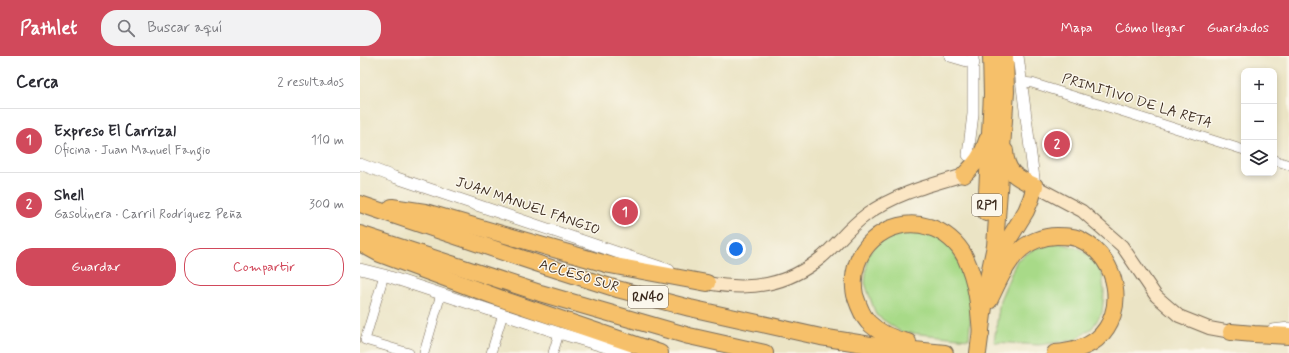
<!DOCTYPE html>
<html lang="es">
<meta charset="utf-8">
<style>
:root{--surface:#fff;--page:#f2f2f3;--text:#2b2b33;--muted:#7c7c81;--line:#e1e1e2;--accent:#d1495b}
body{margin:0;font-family:Mynerve,sans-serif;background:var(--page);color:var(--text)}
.controls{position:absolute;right:12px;top:12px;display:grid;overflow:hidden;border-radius:8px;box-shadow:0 2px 6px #0003}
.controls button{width:36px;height:36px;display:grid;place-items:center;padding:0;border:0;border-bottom:1px solid var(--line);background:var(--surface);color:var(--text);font:20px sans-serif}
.you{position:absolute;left:376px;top:193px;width:14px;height:14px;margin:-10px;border:3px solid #fff;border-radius:50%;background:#1a73e8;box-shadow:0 0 0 6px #1a73e833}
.badge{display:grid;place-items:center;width:26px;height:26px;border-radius:50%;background:var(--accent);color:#fff;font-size:13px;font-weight:700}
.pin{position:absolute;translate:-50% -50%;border:2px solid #fff;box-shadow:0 1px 4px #0006}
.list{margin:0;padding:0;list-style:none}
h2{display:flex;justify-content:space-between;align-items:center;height:52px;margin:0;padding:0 16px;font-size:17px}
h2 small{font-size:13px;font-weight:400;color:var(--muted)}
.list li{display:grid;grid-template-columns:26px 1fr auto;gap:12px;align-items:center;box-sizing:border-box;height:64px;padding:0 16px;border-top:1px solid var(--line)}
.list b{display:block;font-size:15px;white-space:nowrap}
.list p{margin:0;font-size:13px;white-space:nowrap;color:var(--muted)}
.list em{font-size:13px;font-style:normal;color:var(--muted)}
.actions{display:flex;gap:8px;padding:12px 16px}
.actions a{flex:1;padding:9px 0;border:1px solid var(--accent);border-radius:16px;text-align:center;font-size:14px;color:var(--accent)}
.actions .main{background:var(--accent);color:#fff}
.icon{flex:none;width:22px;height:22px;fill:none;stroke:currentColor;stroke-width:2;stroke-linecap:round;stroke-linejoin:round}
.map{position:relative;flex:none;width:929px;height:297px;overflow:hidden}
header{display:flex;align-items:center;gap:24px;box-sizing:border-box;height:56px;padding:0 20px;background:var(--accent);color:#fff}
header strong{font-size:19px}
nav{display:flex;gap:22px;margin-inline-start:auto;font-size:14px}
.search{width:280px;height:36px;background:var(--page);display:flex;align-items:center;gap:10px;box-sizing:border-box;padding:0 14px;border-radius:16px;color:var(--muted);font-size:15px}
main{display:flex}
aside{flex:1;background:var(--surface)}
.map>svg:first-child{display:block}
.green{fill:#a8da88;stroke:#728253}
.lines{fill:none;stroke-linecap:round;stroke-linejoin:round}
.minor-casing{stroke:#796b58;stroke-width:10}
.tertiary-casing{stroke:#796b58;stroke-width:12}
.secondary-casing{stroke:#796b58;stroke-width:14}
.motorway-casing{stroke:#796b58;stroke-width:18}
.minor{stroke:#fff;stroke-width:9}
.tertiary{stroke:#fff;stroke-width:11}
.secondary{stroke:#fbe6c4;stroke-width:12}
.motorway{stroke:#f6c06b;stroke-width:16}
.labels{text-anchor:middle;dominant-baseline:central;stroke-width:3;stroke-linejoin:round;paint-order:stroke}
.shield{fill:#fbf7ec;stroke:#75685c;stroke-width:1}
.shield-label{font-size:13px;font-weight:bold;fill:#3b2a1e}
.street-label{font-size:14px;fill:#3b2a1e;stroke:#fbf7ec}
</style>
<header>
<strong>Pathlet</strong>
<div class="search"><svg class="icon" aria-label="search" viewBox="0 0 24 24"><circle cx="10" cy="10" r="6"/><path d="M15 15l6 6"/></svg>Buscar aquí</div>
<nav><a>Mapa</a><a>Cómo llegar</a><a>Guardados</a></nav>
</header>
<main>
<aside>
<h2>Cerca<small>2 resultados</small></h2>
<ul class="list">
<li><span class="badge">1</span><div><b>Expreso El Carrizal</b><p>Oficina · Juan Manuel Fangio</p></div><em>110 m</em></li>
<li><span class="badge">2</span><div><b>Shell</b><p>Gasolinera · Carril Rodríguez Peña</p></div><em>300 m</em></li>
</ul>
<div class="actions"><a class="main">Guardar</a><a>Compartir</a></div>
</aside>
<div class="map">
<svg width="929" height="297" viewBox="0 0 929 297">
<rect width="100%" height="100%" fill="#fbf7ec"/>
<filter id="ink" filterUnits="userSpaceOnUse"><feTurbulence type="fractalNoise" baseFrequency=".025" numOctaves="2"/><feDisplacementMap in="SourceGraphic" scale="8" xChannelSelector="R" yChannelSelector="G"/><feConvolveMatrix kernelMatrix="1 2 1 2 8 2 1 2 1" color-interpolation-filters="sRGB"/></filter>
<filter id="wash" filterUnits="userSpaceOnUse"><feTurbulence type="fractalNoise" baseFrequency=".012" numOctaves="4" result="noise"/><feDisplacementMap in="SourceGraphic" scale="16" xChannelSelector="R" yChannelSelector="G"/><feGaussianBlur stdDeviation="0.9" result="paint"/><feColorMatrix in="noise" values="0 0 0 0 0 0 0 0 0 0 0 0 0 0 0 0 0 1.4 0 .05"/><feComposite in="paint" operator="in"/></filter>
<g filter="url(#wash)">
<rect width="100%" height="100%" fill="#ebe4c5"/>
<g class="green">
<path d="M542,174L574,178L590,190L605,216L611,253L609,283L541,276L516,259L505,227L508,198L525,180Z"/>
<path d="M698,187L718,192L733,202L742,218L744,236L742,257L732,272L715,284L679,289L634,286L640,244L657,204L676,192Z"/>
</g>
</g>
<g filter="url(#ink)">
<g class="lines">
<defs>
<g id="minor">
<path d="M662,26L672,27L884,94"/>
<path d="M914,104L929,109"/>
<path d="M24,219L5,284L49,297"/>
<path d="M912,273L929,271"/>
<path d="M64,297L81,238"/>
<path d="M131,297L143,258"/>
<path d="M193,297L199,277"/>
</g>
<g id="tertiary">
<path d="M590,0L614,7"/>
<path d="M658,0L675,130"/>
<path d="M608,99L613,58V0"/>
<path d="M0,108L34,121L309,214"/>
<path d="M0,213L24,219L199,277L266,297"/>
</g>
<g id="secondary">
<path d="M675,130L722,155L762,190L796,240L819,260L849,272L871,276"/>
<path d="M347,227C390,235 427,230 462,201C477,188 489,171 506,159C534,138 570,129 604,119"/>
</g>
<g id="motorway">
<path d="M604,119C615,108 623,99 627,84"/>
<path d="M0,148L185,210L257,233L330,252L461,281L523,291L585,297"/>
<path d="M32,151L65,156L250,209L347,227"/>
<path d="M626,157L632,38L631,0"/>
<path d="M0,178L180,237L329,280L405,297"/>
<path d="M0,187L20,198L142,243L300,297"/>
<path d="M636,207L650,181L666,155L671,143L675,130C657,122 646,117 645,95"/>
<path d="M629,245C637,229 645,209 658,196C668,186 683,180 697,180C706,180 715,180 723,185C758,203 768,256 737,283C726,292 709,296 695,297"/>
<path d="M871,276L894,278L929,280"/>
<path d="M548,286C533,283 519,277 508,266C501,258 498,248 495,239C486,195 527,158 569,171C584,175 598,187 605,201C617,226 619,251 621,278"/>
<path d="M618,297L627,227L635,190L646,36L645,0"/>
</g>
</defs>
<use href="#minor" class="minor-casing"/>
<use href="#tertiary" class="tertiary-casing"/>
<use href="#secondary" class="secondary-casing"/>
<use href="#motorway" class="motorway-casing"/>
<use href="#minor" class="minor"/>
<use href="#tertiary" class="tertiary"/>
<use href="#secondary" class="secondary"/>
<use href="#motorway" class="motorway"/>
</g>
</g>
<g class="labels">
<g class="shield">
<rect x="612" y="138" width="30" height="22" rx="3"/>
<rect x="268" y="230" width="40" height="22" rx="3"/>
</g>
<g class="shield-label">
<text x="627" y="149">RP1</text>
<text x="288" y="241">RN40</text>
</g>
<g class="street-label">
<text transform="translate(777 45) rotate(17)">PRIMITIVO DE LA RETA</text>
<text transform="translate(168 150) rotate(19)">JUAN MANUEL FANGIO</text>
<text transform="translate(219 220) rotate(17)">ACCESO SUR</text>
</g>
</g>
</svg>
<div class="controls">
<button>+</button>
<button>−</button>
<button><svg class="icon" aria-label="layers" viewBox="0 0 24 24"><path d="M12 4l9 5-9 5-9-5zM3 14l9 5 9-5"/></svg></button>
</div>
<div class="you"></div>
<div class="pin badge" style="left:265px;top:156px">1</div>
<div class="pin badge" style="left:697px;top:88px">2</div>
</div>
</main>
